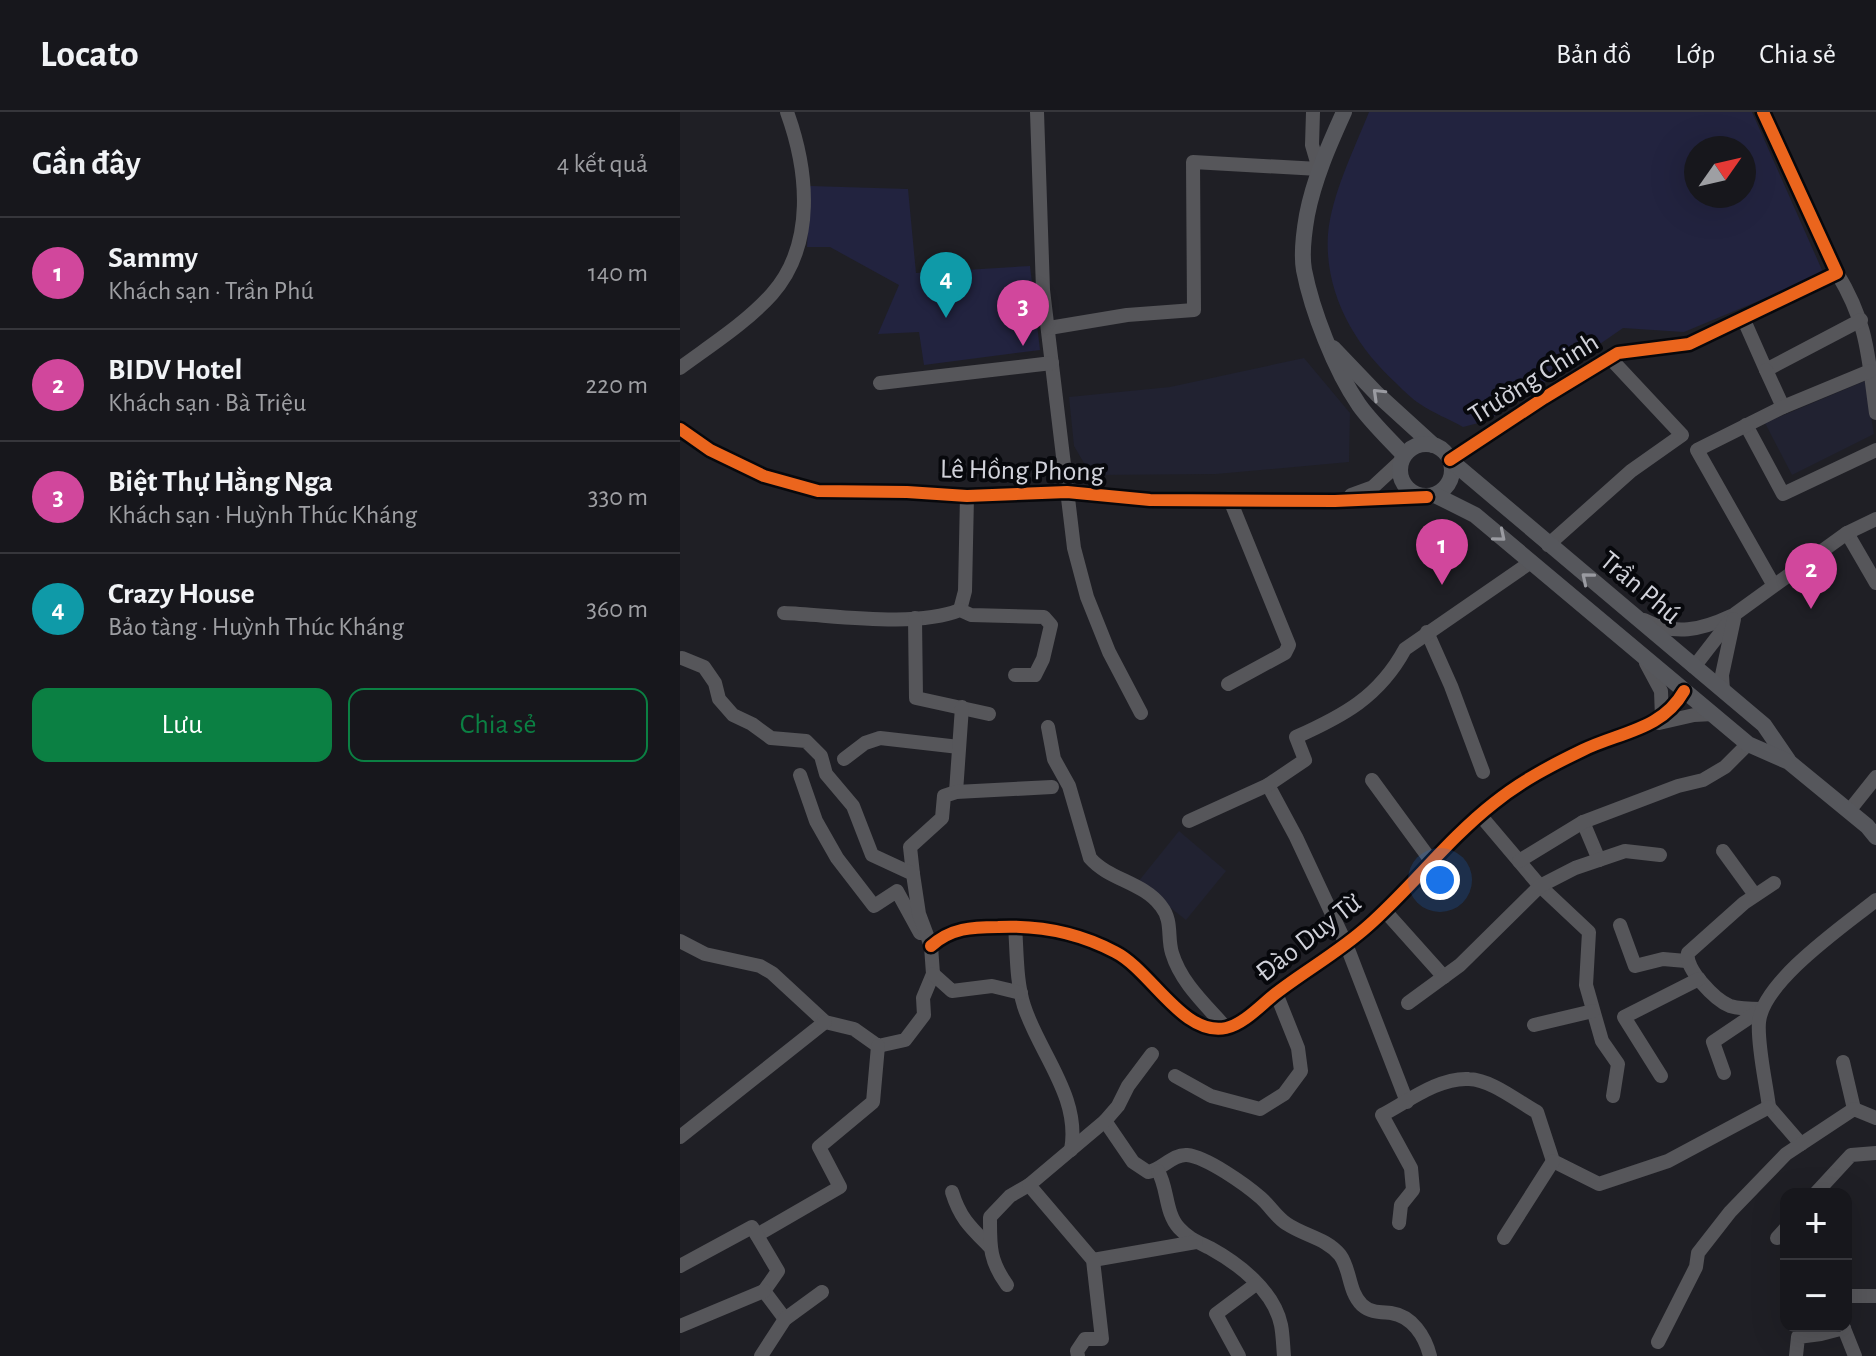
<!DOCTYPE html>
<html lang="vi">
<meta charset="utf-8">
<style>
:root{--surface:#17171c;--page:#202025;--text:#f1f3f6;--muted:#9e9fa3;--line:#36363b;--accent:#0b8043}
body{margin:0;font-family:"Alegreya Sans",sans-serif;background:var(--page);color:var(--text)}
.controls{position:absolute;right:24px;bottom:24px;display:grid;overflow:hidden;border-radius:16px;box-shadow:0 8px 32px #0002}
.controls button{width:72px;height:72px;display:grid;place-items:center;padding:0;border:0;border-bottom:2px solid var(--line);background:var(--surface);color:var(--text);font:40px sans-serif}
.compass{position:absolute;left:1004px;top:24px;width:72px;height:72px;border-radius:50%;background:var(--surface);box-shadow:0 8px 32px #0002;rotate:56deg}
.you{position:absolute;left:760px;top:768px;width:28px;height:28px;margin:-20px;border:6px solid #fff;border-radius:50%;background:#1a73e8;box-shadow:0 0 0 12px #1a73e833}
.badge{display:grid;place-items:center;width:52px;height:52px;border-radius:50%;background:var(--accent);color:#fff;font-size:26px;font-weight:700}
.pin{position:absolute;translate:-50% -66px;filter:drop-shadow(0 2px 4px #0008)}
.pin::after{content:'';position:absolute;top:42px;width:28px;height:24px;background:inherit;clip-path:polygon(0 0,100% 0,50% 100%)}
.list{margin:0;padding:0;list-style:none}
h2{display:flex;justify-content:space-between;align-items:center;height:104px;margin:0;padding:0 32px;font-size:34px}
h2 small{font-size:26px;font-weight:400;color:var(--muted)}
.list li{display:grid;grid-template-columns:52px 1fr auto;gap:24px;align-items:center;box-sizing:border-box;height:112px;padding:0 32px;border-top:2px solid var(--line)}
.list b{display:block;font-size:30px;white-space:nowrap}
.list p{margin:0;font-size:26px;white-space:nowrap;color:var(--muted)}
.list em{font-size:26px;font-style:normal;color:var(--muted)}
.actions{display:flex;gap:16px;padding:24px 32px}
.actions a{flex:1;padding:18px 0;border:2px solid var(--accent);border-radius:16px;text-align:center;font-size:28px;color:var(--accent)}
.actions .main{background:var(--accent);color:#fff}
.map{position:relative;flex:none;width:1196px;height:1244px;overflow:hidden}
header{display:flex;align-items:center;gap:48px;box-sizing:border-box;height:112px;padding:0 40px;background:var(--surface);border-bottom:2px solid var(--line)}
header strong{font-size:38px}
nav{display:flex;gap:44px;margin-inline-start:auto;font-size:28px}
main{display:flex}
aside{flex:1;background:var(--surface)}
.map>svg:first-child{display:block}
.built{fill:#212231}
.green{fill:#22233f;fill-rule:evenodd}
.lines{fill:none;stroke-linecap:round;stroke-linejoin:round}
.minor{stroke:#56565a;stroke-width:14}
.major{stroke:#56575c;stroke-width:16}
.cycleway-casing{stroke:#07080c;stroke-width:17}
.cycleway{stroke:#eb651d;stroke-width:12}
.oneway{stroke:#9a9ba1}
.labels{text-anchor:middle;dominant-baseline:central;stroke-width:8;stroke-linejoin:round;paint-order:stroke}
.street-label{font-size:28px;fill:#d1d2da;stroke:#07080c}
</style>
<header>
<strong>Locato</strong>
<nav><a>Bản đồ</a><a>Lớp</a><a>Chia sẻ</a></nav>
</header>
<main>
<aside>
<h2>Gần đây<small>4 kết quả</small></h2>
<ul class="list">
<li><span class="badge" style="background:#d1479c">1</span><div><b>Sammy</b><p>Khách sạn · Trần Phú</p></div><em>140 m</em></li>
<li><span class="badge" style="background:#d1479c">2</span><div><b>BIDV Hotel</b><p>Khách sạn · Bà Triệu</p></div><em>220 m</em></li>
<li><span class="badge" style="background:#d1479c">3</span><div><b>Biệt Thự Hằng Nga</b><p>Khách sạn · Huỳnh Thúc Kháng</p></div><em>330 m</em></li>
<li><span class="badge" style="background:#0f9aa8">4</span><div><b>Crazy House</b><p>Bảo tàng · Huỳnh Thúc Kháng</p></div><em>360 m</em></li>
</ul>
<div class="actions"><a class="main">Lưu</a><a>Chia sẻ</a></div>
</aside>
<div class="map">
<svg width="1196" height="1244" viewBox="0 0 1196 1244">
<rect width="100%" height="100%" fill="#1f1f25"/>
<g class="built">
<path d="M624,246L670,301L669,350L536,362L411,363L394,334L389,285L490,275Z"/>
<path d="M1185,269L1194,322L1112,363L1085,311Z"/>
<path d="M499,719L546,759L506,808L458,770Z"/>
</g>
<g class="green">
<path d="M689,0H1072L1142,158L1138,164L1004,220L943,216L823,299L806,309L783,315C769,307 753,301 740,292C732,287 724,279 717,272C675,234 644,181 648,122C652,81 674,38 689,0ZM1016,36H1064V84H1016Z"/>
<path d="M130,74L228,77L236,161L350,154L360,238L244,253L239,220L198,222L219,173L150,135H127Z"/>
</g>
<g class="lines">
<g class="minor">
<path d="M357,0L363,178L394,436L407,485L429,540L461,601"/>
<path d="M1157,161C1188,212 1188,244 1196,301"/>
<path d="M1063,206L1086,258L1181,208"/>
<path d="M369,216L447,203L514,198L513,50L639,57L632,33L633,0"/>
<path d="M0,256C31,233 66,211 92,182C136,132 128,58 107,0"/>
<path d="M1086,258L1103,295"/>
<path d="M200,271L372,251"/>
<path d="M1066,313L1103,382L1196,338"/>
<path d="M0,317L30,338L84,364L138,379L227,380L287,384L387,380L470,388L655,389L747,385"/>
<path d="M770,348L864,286L938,241L1009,232L1157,161L1083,0"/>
<path d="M671,383L693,375L720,350"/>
<path d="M1167,421L1196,471"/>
<path d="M868,433L951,359L1002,323L929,245"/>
<path d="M1093,472L1017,338L1103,295L1190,259"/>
<path d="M280,498L285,479L287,384"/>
<path d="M104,501C154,503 235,516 280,498L291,503L364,505L371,513L363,547L355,563H335"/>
<path d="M235,506L236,586L309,602"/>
<path d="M964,508C995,524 1021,518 1051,504"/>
<path d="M747,520L771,574L803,660"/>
<path d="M966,551L981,579L982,606"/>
<path d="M1014,555L1055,502L1167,421L1196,407"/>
<path d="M548,572L605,541L609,533L550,388"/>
<path d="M1043,579L1042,563L1054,507"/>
<path d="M979,611L1014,603L1033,602"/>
<path d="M368,615L374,647L389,674L410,746C429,768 463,770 481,794C493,809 487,825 492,841C501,871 526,893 546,916"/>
<path d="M164,647L185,631L200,626L279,635"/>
<path d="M120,663L136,709L157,746L194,794L217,779L240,821"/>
<path d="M692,668L752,750"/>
<path d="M588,673L616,725L666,832L727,990"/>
<path d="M276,680L282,595"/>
<path d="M1169,699L1196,665"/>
<path d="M800,703L860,774L909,820L906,873L922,929L938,952L933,984"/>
<path d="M509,709L588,673L625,648L616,625C663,604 699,585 725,537L851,450"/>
<path d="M903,710L919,748"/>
<path d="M1043,739L1075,783"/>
<path d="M839,749L903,710L998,674L1023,668L1045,655L1068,632"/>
<path d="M233,762L230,735L262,706L264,684L276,680L372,675"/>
<path d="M704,798L764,865"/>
<path d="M940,813L955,854L983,847L1006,849"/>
<path d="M335,814C337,840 336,869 344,894C359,941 401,985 391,1038"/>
<path d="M0,829L25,842L80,854L92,861L145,910L174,917L198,934L225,928L244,903L243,886L253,862L251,834L239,802L233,762L192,743L173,694L146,662L141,644L126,629L91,626L72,612L53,603L39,587L35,571L24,555L2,546"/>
<path d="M251,834C271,816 292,815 318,815C359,813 399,821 435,840C471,858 503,925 546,916C564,912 581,893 595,882C626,858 659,840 688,814C732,775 768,727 814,691C841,669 872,653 903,638C940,620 982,618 1004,579"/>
<path d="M253,862L272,879L312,874L341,881"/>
<path d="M728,891L780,853L860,774L895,756L945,739L980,743"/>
<path d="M1082,897C1071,897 1060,897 1050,894C1035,888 1004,856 1008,841L1064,791L1094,771"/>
<path d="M854,913L913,899"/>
<path d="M1163,950L1174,997"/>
<path d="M1044,961L1033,930L1082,897"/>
<path d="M495,964L531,984L580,997L604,982L621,959L618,936L596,881"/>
<path d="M981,964L944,905L1019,867"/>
<path d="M1089,995C1086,971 1077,932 1079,910C1083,869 1165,813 1196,788"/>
<path d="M1089,995L1121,1032"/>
<path d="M425,1009L453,1050L468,1060C482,1058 492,1042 507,1043C527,1045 566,1073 581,1086C590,1094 597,1106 607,1112C625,1124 646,1126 660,1143C671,1158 668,1179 682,1193C691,1201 700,1200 711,1201C732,1204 745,1224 750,1244"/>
<path d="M0,1025L145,910"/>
<path d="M478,1059C488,1076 485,1101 499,1116C509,1127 518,1130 530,1136C559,1152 594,1179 601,1213C603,1223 603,1234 604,1244"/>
<path d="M272,1080C280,1106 290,1115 309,1134"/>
<path d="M1135,1082L1171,1043L1196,1041"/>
<path d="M719,1111L721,1093L733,1078L731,1056L702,1003C727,990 759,965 789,967C812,968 837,989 857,1000L873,1049L919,1072L988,1049L1089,995"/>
<path d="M77,1123L160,1075L139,1035L193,990L198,934"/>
<path d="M824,1126L873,1049"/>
<path d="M1097,1126L1106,1116"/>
<path d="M413,1148L516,1130"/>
<path d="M0,1154L72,1115L98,1159L84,1179L105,1207"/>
<path d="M327,1173C309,1148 310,1134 310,1105L330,1084L349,1073"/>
<path d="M1166,1184H1196"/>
<path d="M0,1214L84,1179"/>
<path d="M1163,1214L1175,1244"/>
<path d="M978,1230L1016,1155L1018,1141L1050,1100L1106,1042L1174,997L1196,1006"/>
<path d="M81,1244L105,1207L142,1180"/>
<path d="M398,1244L397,1239L405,1227H422L413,1148L349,1073L425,1009L438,994L448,974L472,942"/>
<path d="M559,1244L536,1202L576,1172"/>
<path d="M1116,1244L1118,1225L1141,1222L1164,1216"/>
</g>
<g class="major">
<path d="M664,0C649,33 634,67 627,103C624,120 621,141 624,158C632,199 655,258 679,293C692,311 709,327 724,343"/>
<path d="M653,236L697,282L753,333"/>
<circle cx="746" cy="358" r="26"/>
<path d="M770,348L1084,613L1108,648"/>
<path d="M755,383L795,403L1068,632L1109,650L1187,714L1196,725"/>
</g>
<defs>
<g id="cycleway">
<path d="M0,317L30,338L84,364L138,379L227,380L287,384L387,380L470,388L655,389L747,385"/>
<path d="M770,348L864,286L938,241L1009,232L1157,161L1083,0"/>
<path d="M251,834C271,816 292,815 318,815C359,813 399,821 435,840C471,858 503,925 546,916C564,912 581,893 595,882C626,858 659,840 688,814C732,775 768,727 814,691C841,669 872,653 903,638C940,620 982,618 1004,579"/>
</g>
</defs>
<use href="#cycleway" class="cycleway-casing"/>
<use href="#cycleway" class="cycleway"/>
</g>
<defs><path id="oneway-chevron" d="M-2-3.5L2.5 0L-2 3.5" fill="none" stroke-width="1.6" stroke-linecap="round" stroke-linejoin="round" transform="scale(2)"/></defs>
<g class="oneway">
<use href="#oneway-chevron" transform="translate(698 282) rotate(-136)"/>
<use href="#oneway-chevron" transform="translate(820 424) rotate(40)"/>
<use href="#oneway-chevron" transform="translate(907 466) rotate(-140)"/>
</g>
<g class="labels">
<g class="street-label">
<text transform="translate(854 267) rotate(-32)">Trường Chinh</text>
<text transform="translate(342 359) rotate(1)">Lê Hồng Phong</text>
<text transform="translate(960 476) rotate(40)">Trần Phú</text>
<text transform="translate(629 826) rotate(-38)">Đào Duy Từ</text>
</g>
</g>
</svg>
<div class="controls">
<button>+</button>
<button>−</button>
</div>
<svg class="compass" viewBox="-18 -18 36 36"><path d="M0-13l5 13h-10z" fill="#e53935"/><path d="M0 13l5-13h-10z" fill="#9e9fa3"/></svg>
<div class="you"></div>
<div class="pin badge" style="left:762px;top:473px;background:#d1479c">1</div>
<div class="pin badge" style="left:1131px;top:497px;background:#d1479c">2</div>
<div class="pin badge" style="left:343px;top:234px;background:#d1479c">3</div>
<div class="pin badge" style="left:266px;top:206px;background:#0f9aa8">4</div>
</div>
</main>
